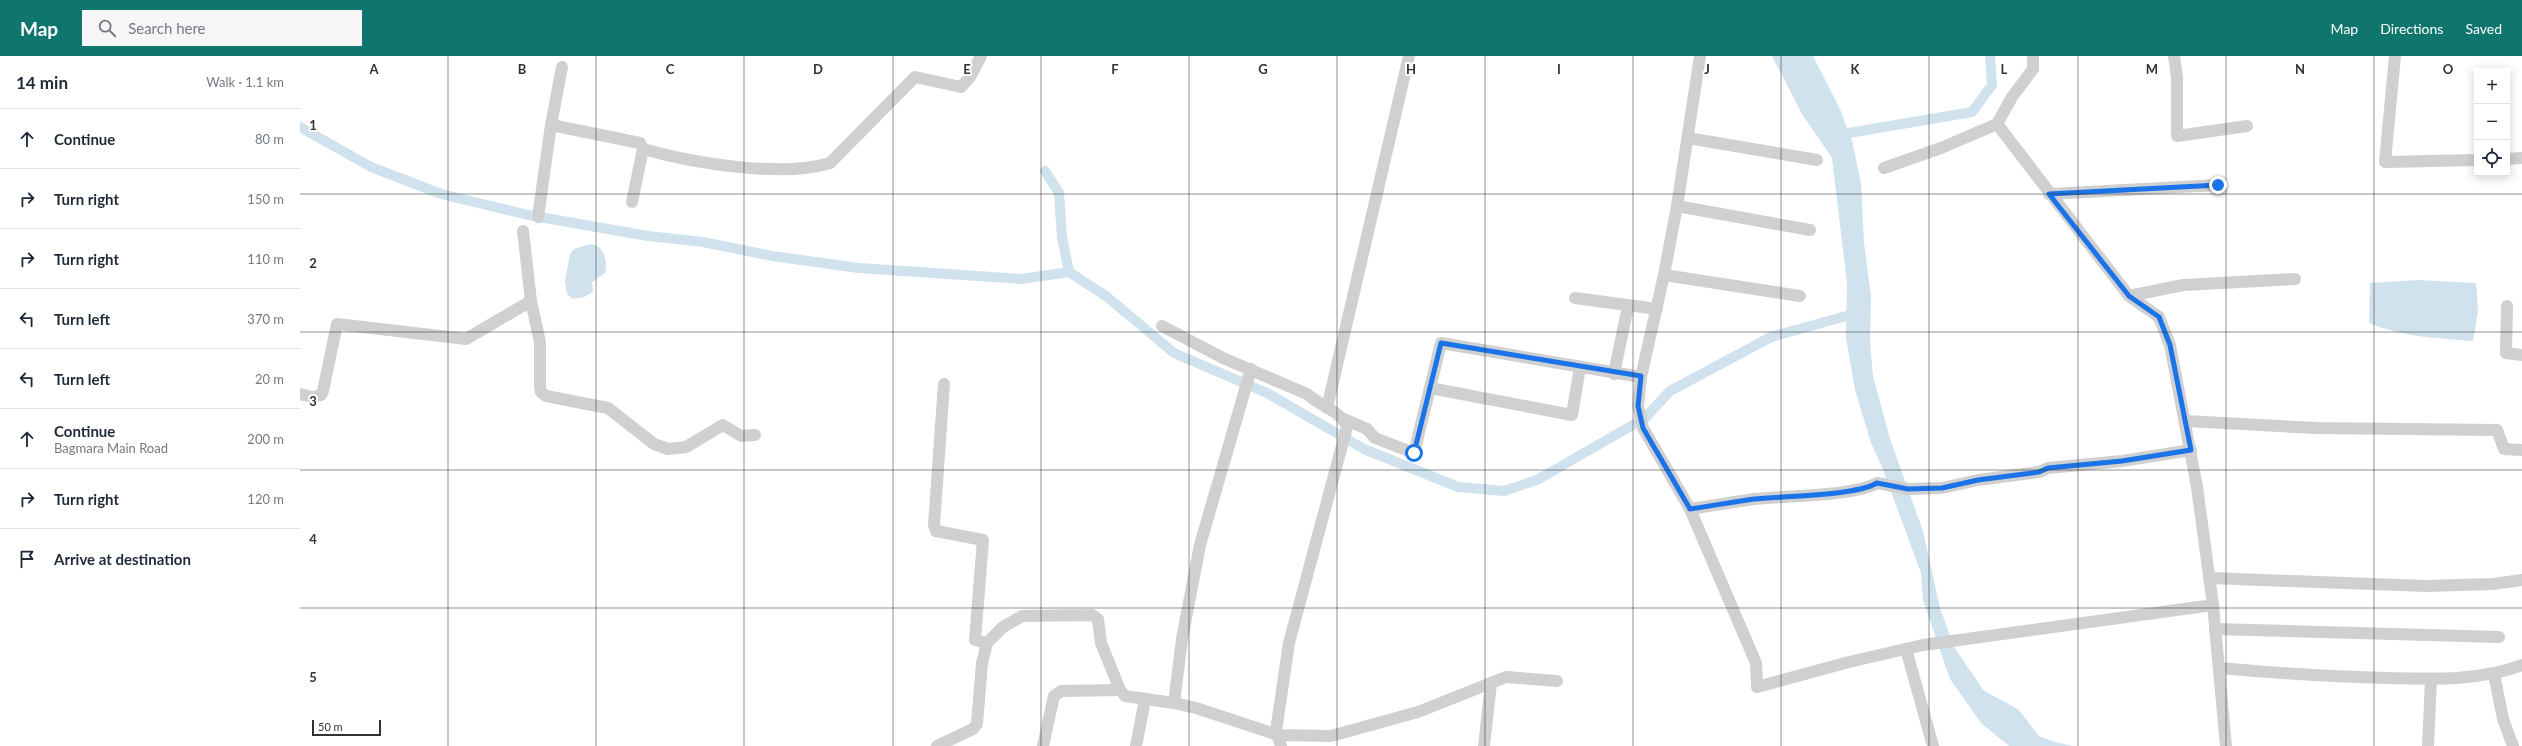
<!DOCTYPE html>
<meta charset="utf-8">
<style>
:root{--surface:#fff;--page:#f6f6f7;--text:#1f2937;--muted:#747a83;--line:#e0e1e3;--accent:#0f766e}
body{margin:0;font-family:Lato,sans-serif;background:var(--page);color:var(--text)}
.controls{position:absolute;right:12px;top:12px;display:grid;overflow:hidden;border-radius:0px;box-shadow:0 2px 10px #0003}
.controls button{width:36px;height:36px;display:grid;place-items:center;padding:0;border:0;border-bottom:1px solid var(--line);background:var(--surface);color:var(--text);font:20px sans-serif}
.scale{position:absolute;left:12px;bottom:10px;width:69px;box-sizing:border-box;padding-left:4px;border:2px solid #333;border-top:0;font-size:11px;line-height:14px;white-space:nowrap;color:#333;-webkit-text-stroke:3px #fff;paint-order:stroke}
.stop{position:absolute;width:12px;height:12px;margin:-9px;border:3px solid #1a73e8;border-radius:50%;background:#fff}
.stop.end{background:#1a73e8;border-color:#fff;box-shadow:0 1px 4px #0008}
.list{margin:0;padding:0;list-style:none}
h2{display:flex;justify-content:space-between;align-items:center;height:52px;margin:0;padding:0 16px;font-size:17px}
h2 small{font-size:13px;font-weight:400;color:var(--muted)}
.list li{display:grid;grid-template-columns:26px 1fr auto;gap:12px;align-items:center;box-sizing:border-box;height:60px;padding:0 16px;border-top:1px solid var(--line)}
.list b{display:block;font-size:15px;white-space:nowrap}
.list p{margin:0;font-size:13px;white-space:nowrap;color:var(--muted)}
.list em{font-size:13px;font-style:normal;color:var(--muted)}
.icon{flex:none;width:22px;height:22px;fill:none;stroke:currentColor;stroke-width:2;stroke-linecap:round;stroke-linejoin:round}
.map{position:relative;flex:none;width:2222px;height:690px;overflow:hidden}
header{display:flex;align-items:center;gap:24px;box-sizing:border-box;height:56px;padding:0 20px;background:var(--accent);color:#fff}
header strong{font-size:19px}
nav{display:flex;gap:22px;margin-inline-start:auto;font-size:14px}
.search{width:280px;height:36px;background:var(--page);display:flex;align-items:center;gap:10px;box-sizing:border-box;padding:0 14px;border-radius:0px;color:var(--muted);font-size:15px}
main{display:flex}
aside{flex:1;background:var(--surface)}
.map>svg:first-child{display:block}
.water{fill:#cfe2ee}
.lines{fill:none;stroke-linecap:round;stroke-linejoin:round}
.canal{stroke:#cfe2ee;stroke-width:10}
.minor{stroke:#d0d0d0;stroke-width:12}
.route{stroke:#1a73e8;stroke-width:5}
.grid{fill:none;stroke:#333;stroke-width:1;stroke-opacity:0.55}
.grid-label{font-size:13px;text-anchor:middle;font-weight:bold;fill:#333;stroke:#fff;stroke-width:4;stroke-linejoin:round;paint-order:stroke}
</style>
<header>
<strong>Map</strong>
<div class="search"><svg class="icon" aria-label="search" viewBox="0 0 24 24"><circle cx="10" cy="10" r="6"/><path d="M15 15l6 6"/></svg>Search here</div>
<nav><a>Map</a><a>Directions</a><a>Saved</a></nav>
</header>
<main>
<aside>
<h2>14 min<small>Walk · 1.1 km</small></h2>
<ul class="list">
<li><svg class="icon" aria-label="ahead" viewBox="0 0 24 24"><path d="M12 20V5M6 11l6-6 6 6"/></svg><div><b>Continue</b></div><em>80 m</em></li>
<li><svg class="icon" aria-label="right" viewBox="0 0 24 24"><path d="M7 20v-9h11M14 6l5 5-5 5"/></svg><div><b>Turn right</b></div><em>150 m</em></li>
<li><svg class="icon" aria-label="right" viewBox="0 0 24 24"><path d="M7 20v-9h11M14 6l5 5-5 5"/></svg><div><b>Turn right</b></div><em>110 m</em></li>
<li><svg class="icon" aria-label="left" viewBox="0 0 24 24"><path d="M17 20v-9H6M10 6l-5 5 5 5"/></svg><div><b>Turn left</b></div><em>370 m</em></li>
<li><svg class="icon" aria-label="left" viewBox="0 0 24 24"><path d="M17 20v-9H6M10 6l-5 5 5 5"/></svg><div><b>Turn left</b></div><em>20 m</em></li>
<li><svg class="icon" aria-label="ahead" viewBox="0 0 24 24"><path d="M12 20V5M6 11l6-6 6 6"/></svg><div><b>Continue</b><p>Bagmara Main Road</p></div><em>200 m</em></li>
<li><svg class="icon" aria-label="right" viewBox="0 0 24 24"><path d="M7 20v-9h11M14 6l5 5-5 5"/></svg><div><b>Turn right</b></div><em>120 m</em></li>
<li><svg class="icon" aria-label="arrive" viewBox="0 0 24 24"><path d="M6 21V4h12l-3 4 3 4H6"/></svg><div><b>Arrive at destination</b></div></li>
</ul>
</aside>
<div class="map">
<svg width="2222" height="690" viewBox="0 0 2222 690">
<rect width="100%" height="100%" fill="#fff"/>
<g class="water">
<path d="M1472,0H1513L1540,53L1552,85L1561,127L1564,187L1571,240L1570,286L1573,320L1590,383L1623,475L1640,552L1654,591L1684,635L1718,653L1739,680L1755,686L1773,690H1709L1681,667L1650,623L1642,600L1623,544L1621,517L1582,411L1571,387L1555,334L1546,282L1547,227L1532,102L1502,58Z"/>
<path d="M290,188C304,189 308,205 305,217L292,226L293,236L284,241L273,243L267,238L265,225L270,198L274,193Z"/>
<path d="M2119,224L2176,227L2178,255L2173,285C2138,282 2102,281 2069,267L2070,227Z"/>
</g>
<g class="lines">
<g class="canal">
<path d="M0,71L71,111L141,138L228,159L348,180L403,186L472,200L559,212L721,223L769,216L806,240L874,297L967,337L1064,393L1158,431L1204,435L1237,424L1345,362L1370,335L1471,281L1557,257"/>
<path d="M1537,79L1672,56L1692,29L1690,0"/>
<path d="M745,115L759,137L762,181L769,216"/>
</g>
<g class="minor">
<path d="M1400,0L1377,150L1364,219L1341,321L1338,350L1343,372L1390,453L1456,607L1457,631L1549,606L1623,589L1913,549"/>
<path d="M1733,0V13L1712,41L1697,68L1829,240L1859,261L1870,289L1897,431L1913,549L1926,690"/>
<path d="M1874,0L1877,21V80L1947,70"/>
<path d="M2095,0L2085,106L2177,104"/>
<path d="M251,69L340,87L343,93L332,146"/>
<path d="M1388,82L1517,104"/>
<path d="M343,93C393,107 481,122 530,107L615,21L661,31L670,21L681,0"/>
<path d="M2207,103L2222,102"/>
<path d="M1584,112L1641,92L1697,68"/>
<path d="M1749,138L1918,129"/>
<path d="M1377,150L1510,174"/>
<path d="M238,161L251,69L262,11"/>
<path d="M1364,219L1500,240"/>
<path d="M1829,240L1883,229L1995,223"/>
<path d="M1275,242L1357,253"/>
<path d="M231,245L240,286V330L241,336L246,340L308,352L354,388L368,393L386,391L423,369L441,380L455,379"/>
<path d="M2207,250L2206,297L2222,299"/>
<path d="M862,270L923,302L1007,338C1020,350 1041,355 1047,371L989,587L976,675L981,690"/>
<path d="M951,313L900,489L882,583L874,647L896,652L978,679L1031,680L1118,656L1206,621L1257,625"/>
<path d="M1314,318L1328,250"/>
<path d="M644,328L634,469L636,475L683,484L675,584L687,587"/>
<path d="M1130,332L1272,359L1280,311"/>
<path d="M0,338L13,341L21,339L23,335L37,268L166,283L231,245L223,175"/>
<path d="M1027,352L1109,0"/>
<path d="M1044,363L1067,373L1075,382L1114,397L1141,287L1341,321"/>
<path d="M1886,365L2016,372L2197,374L2204,393L2222,394"/>
<path d="M1390,453C1411,450 1432,446 1454,443C1483,440 1555,440 1577,427L1608,433L1642,432L1678,424L1739,416L1748,412L1822,405L1891,394"/>
<path d="M1909,522L2126,530L2193,528L2222,524"/>
<path d="M1915,573L2199,581"/>
<path d="M1606,593L1633,690"/>
<path d="M1919,612C1975,617 2031,621 2087,622C2132,623 2179,625 2222,609"/>
<path d="M2194,618L2203,663L2213,690"/>
<path d="M637,690L673,673L677,668L682,607L687,587L703,571L722,560L792,559L798,563L801,587L820,634L825,640L874,647"/>
<path d="M743,690L754,640L761,635L820,634"/>
<path d="M836,690L845,644"/>
<path d="M1184,690L1191,627"/>
<path d="M2128,690L2131,623"/>
</g>
</g>
<g class="lines">
<path class="route" d="M1114,397L1141,287L1341,320L1338,350L1343,372L1390,453C1411,450 1432,446 1454,443C1483,440 1555,440 1577,427L1608,433L1642,432L1678,424L1739,416L1748,412L1822,405L1891,394L1870,289L1859,261L1829,240L1749,138L1918,129"/>
</g>
<path class="grid" d="M148,0V690M296,0V690M444,0V690M593,0V690M741,0V690M889,0V690M1037,0V690M1185,0V690M1333,0V690M1481,0V690M1629,0V690M1778,0V690M1926,0V690M2074,0V690M0,138H2222M0,276H2222M0,414H2222M0,552H2222"/>
<g class="grid-label">
<text x="74" y="18">A</text>
<text x="222" y="18">B</text>
<text x="370" y="18">C</text>
<text x="518" y="18">D</text>
<text x="667" y="18">E</text>
<text x="815" y="18">F</text>
<text x="963" y="18">G</text>
<text x="1111" y="18">H</text>
<text x="1259" y="18">I</text>
<text x="1407" y="18">J</text>
<text x="1555" y="18">K</text>
<text x="1704" y="18">L</text>
<text x="1852" y="18">M</text>
<text x="2000" y="18">N</text>
<text x="2148" y="18">O</text>
<text x="13" y="74">1</text>
<text x="13" y="212">2</text>
<text x="13" y="350">3</text>
<text x="13" y="488">4</text>
<text x="13" y="626">5</text>
</g>
</svg>
<div class="controls">
<button>+</button>
<button>−</button>
<button><svg class="icon" aria-label="locate" viewBox="0 0 24 24"><circle cx="12" cy="12" r="6"/><path d="M12 2v4M12 18v4M2 12h4M18 12h4"/></svg></button>
</div>
<div class="scale">50 m</div>
<div class="stop" style="left:1114px;top:397px"></div>
<div class="stop end" style="left:1918px;top:129px"></div>
</div>
</main>
